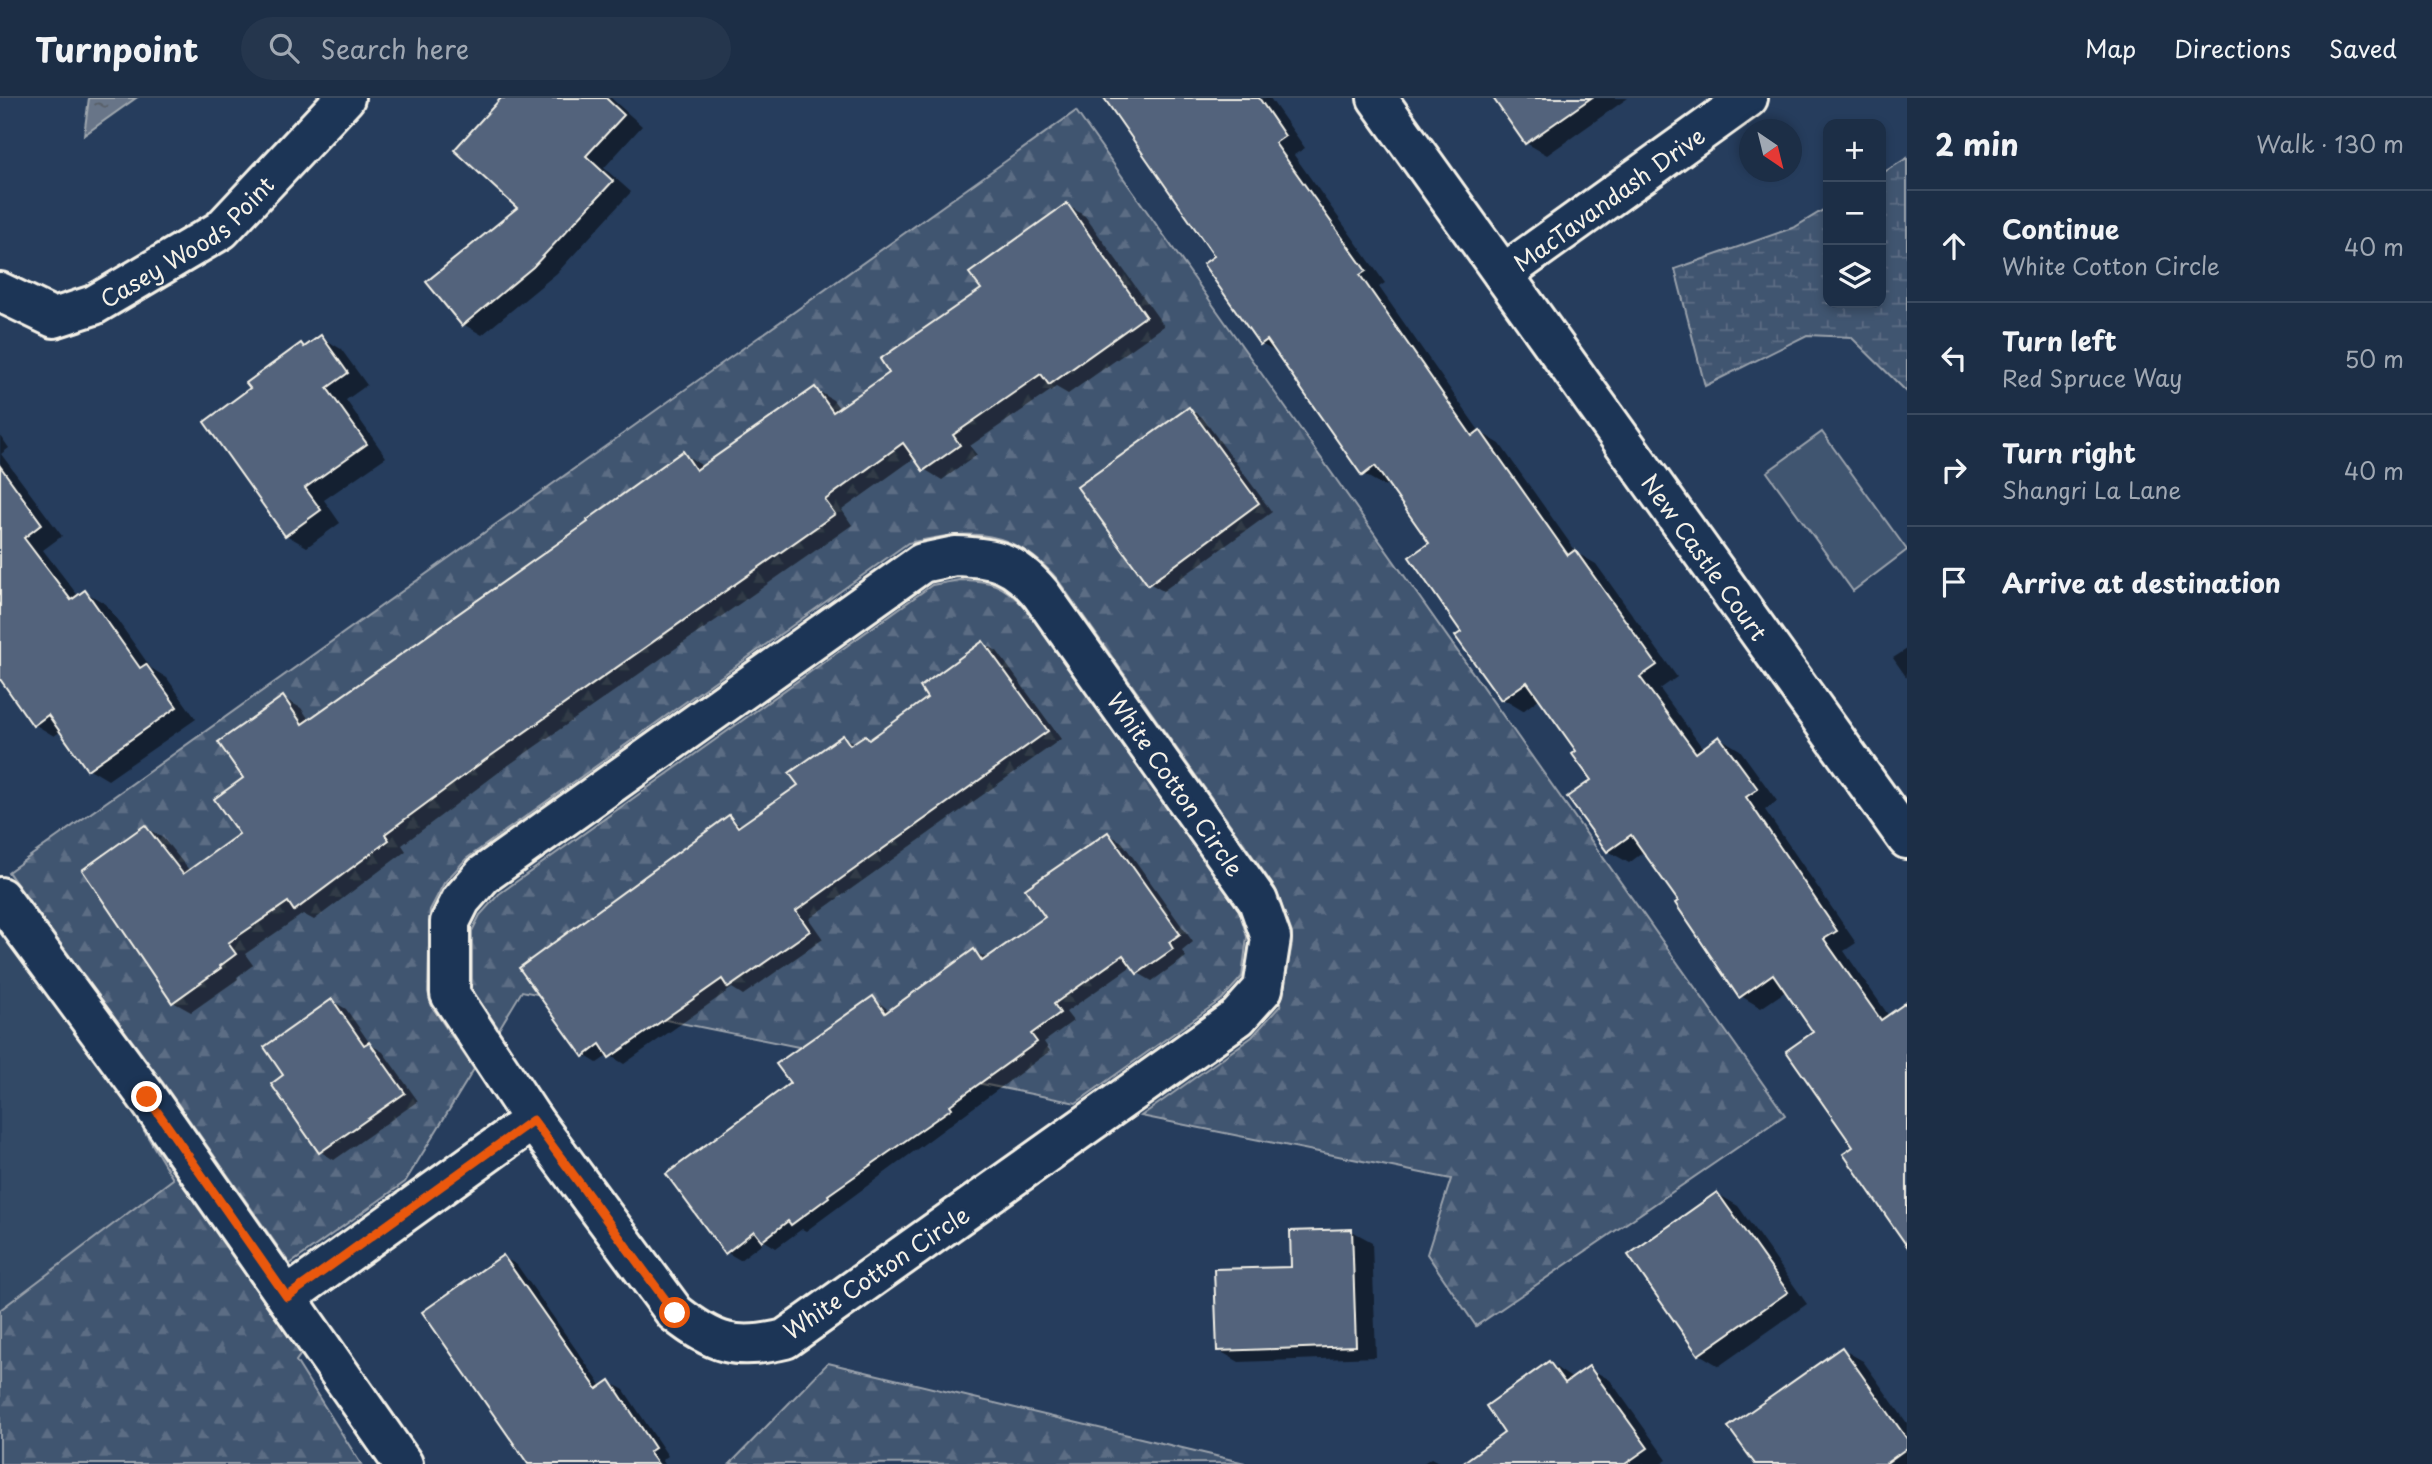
<!DOCTYPE html>
<meta charset="utf-8">
<style>
:root{--surface:#1c2e46;--page:#25364d;--text:#f1f3f6;--muted:#a0a8b3;--line:#3a4a5f}
body{margin:0;font-family:"Playpen Sans",sans-serif;background:var(--page);color:var(--text)}
.controls{position:absolute;right:21px;top:21px;display:grid;overflow:hidden;border-radius:14px;box-shadow:0 4px 10px #0003}
.controls button{width:63px;height:63px;display:grid;place-items:center;padding:0;border:0;border-bottom:2px solid var(--line);background:var(--surface);color:var(--text);font:35px sans-serif}
.compass{position:absolute;left:1739px;top:21px;width:63px;height:63px;border-radius:50%;background:var(--surface);box-shadow:0 4px 10px #0003;rotate:145deg}
.stop{position:absolute;width:21px;height:21px;margin:-16px;border:5px solid #ea580c;border-radius:50%;background:#fff}
.stop.end{background:#ea580c;border-color:#fff;box-shadow:0 2px 7px #0008}
.list{margin:0;padding:0;list-style:none}
h2{display:flex;justify-content:space-between;align-items:center;height:91px;margin:0;padding:0 28px;font-size:30px}
h2 small{font-size:23px;font-weight:400;color:var(--muted)}
.list li{display:grid;grid-template-columns:46px 1fr auto;gap:21px;align-items:center;box-sizing:border-box;height:112px;padding:0 28px;border-top:2px solid var(--line)}
.list b{display:block;font-size:26px;white-space:nowrap}
.list p{margin:0;font-size:23px;white-space:nowrap;color:var(--muted)}
.list em{font-size:23px;font-style:normal;color:var(--muted)}
.icon{flex:none;width:38px;height:38px;fill:none;stroke:currentColor;stroke-width:2;stroke-linecap:round;stroke-linejoin:round}
.map{position:relative;flex:none;width:1907px;height:1366px;overflow:hidden}
header{display:flex;align-items:center;gap:42px;box-sizing:border-box;height:98px;padding:0 35px;background:var(--surface);border-bottom:2px solid var(--line)}
header strong{font-size:33px}
nav{display:flex;gap:38px;margin-inline-start:auto;font-size:24px}
.search{width:490px;height:63px;background:var(--page);display:flex;align-items:center;gap:18px;box-sizing:border-box;padding:0 24px;border-radius:38px;color:var(--muted);font-size:26px}
main{display:flex}
aside{flex:1;background:var(--surface)}
.map>svg:first-child{display:block}
.built{fill:#334966}
.green{fill:#40546f;stroke:#9aa2ac;stroke-width:2}
.forest{fill:url(#forest-firs);stroke:#9aa2ac;stroke-width:2}
.wetland{fill:url(#wetland-marsh);stroke:#9aa2ac;stroke-width:2}
.water{fill:url(#water-ripples);stroke:#9fa7ae;stroke-width:2}
.shadow{fill:#0007}
.building{fill:#52647b;stroke:#f4f1e8;stroke-width:2}
.lines{fill:none;stroke-linecap:round;stroke-linejoin:round}
.minor-casing{stroke:#f4f1e8;stroke-width:44}
.minor{stroke:#1d3557;stroke-width:38}
.route{stroke:#ea580c;stroke-width:9}
.labels{text-anchor:middle;dominant-baseline:central;stroke-width:7;stroke-linejoin:round;paint-order:stroke}
.street-label{font-size:23px;fill:#f4f1e8;stroke:#1d3557}
</style>
<header>
<strong>Turnpoint</strong>
<div class="search"><svg class="icon" aria-label="search" viewBox="0 0 24 24"><circle cx="10" cy="10" r="6"/><path d="M15 15l6 6"/></svg>Search here</div>
<nav><a>Map</a><a>Directions</a><a>Saved</a></nav>
</header>
<main>
<div class="map">
<svg width="1907" height="1366" viewBox="0 0 1907 1366">
<defs>
<pattern id="forest-firs" width="22" height="20" patternUnits="userSpaceOnUse" patternTransform="scale(1.75)"><rect width="22" height="20" fill="#40546f"/><path d="M5 1l3.5 6h-7zM16 11l3.5 6h-7z" fill="#5c6d84"/></pattern>
<pattern id="wetland-marsh" width="20" height="14" patternUnits="userSpaceOnUse" patternTransform="scale(1.75)"><rect width="20" height="14" fill="#40546f"/><path d="M1 5h8M5 5V1M11 12h8M15 12V8" fill="none" stroke="#5c6d84"/></pattern>
<pattern id="water-ripples" width="26" height="14" patternUnits="userSpaceOnUse" patternTransform="scale(1.75)"><rect width="26" height="14" fill="#677588"/><path d="M2 4q2-2 4 0t4 0M15 11q2-2 4 0t4 0" fill="none" stroke="#585e67"/></pattern>
</defs>
<rect width="100%" height="100%" fill="#263d5d"/>
<filter id="ink" filterUnits="userSpaceOnUse"><feTurbulence type="fractalNoise" baseFrequency=".0143" numOctaves="2"/><feDisplacementMap in="SourceGraphic" scale="14" xChannelSelector="R" yChannelSelector="G"/><feConvolveMatrix kernelMatrix="1 2 1 2 8 2 1 2 1" color-interpolation-filters="sRGB"/></filter>
<g filter="url(#ink)">
<path class="built" d="M0,836L143,1031L173,1081L0,1212Z"/>
<path class="green" d="M1822,334L1907,452L1853,493L1767,374Z"/>
<g class="forest">
<path d="M1076,13L1785,1017L1476,1228L1427,1156L1451,1081L1141,1018L1252,939L1280,908L1292,846V835L1275,790L1058,482C1012,429 973,431 908,445L466,761L444,785L430,812L428,894L432,909L474,971L405,1084L290,1166L164,986L8,774Z"/>
<path d="M959,482C990,482 1004,486 1025,510L1239,812L1247,839L1242,879L1222,901L1076,1005L522,893L499,931L472,892V833L480,817L499,796L932,487Z"/>
<path d="M143,1031L301,1256L296,1263L361,1366H0V1212L173,1081Z"/>
<path d="M828,1265L1245,1365L730,1366Z"/>
</g>
<path class="wetland" d="M1907,60V294L1851,239L1807,237L1705,288L1675,171L1795,129L1828,109V205H1881V76Z"/>
<path class="water" d="M89,0H136L84,37Z"/>
<g class="shadow">
<path d="M503,0H611L642,28L604,70L631,94L557,175L482,237L463,226L520,110Z"/>
<path d="M1106,0H1270L1305,50L1294,57L1385,185L1379,189L1480,334L1500,346L1577,455L1596,466L1677,579L1660,591L1704,652L1720,640L1740,652L1777,703L1765,712L1856,845L1844,853L1889,918L1907,912V1144L1856,1049L1816,934L1786,893L1761,910L1741,898L1681,803L1645,753L1629,765L1608,753L1594,682L1578,654L1540,600L1523,613L1503,601L1458,538L1463,534L1432,446L1389,384L1384,388L1363,376L1279,256L1261,246L1217,159Z"/>
<path d="M1495,0H1628L1547,57L1526,45Z"/>
<path d="M1067,107L1085,118L1164,228L1068,296L1056,289L970,348L977,357L942,382L924,371L916,359L842,412L852,427L503,671L402,747L406,753L314,822L303,816L245,856L253,867L237,879L238,881L191,914L173,904L145,729L163,740L190,773L242,737L245,680L283,600L301,610L310,623L591,425L683,355L704,369L815,291L833,302L840,311L892,275L983,191Z"/>
<path d="M321,239L341,251L367,287L346,302L386,359L324,402L340,425L307,449L286,437L253,291L301,247L305,250Z"/>
<path d="M1189,311L1202,319L1272,414L1163,493L1149,485Z"/>
<path d="M0,337L9,350L1,356L62,438L43,452L79,499L85,494L106,506L151,570L167,580L196,621L108,682L88,670L61,633L54,638L34,626L0,578Z"/>
<path d="M983,545L997,553L1061,641L809,821L823,841L743,897L732,890L624,966L609,957L597,965L584,957L729,720L743,728L800,688L843,639L855,646L865,639L872,643L930,600Z"/>
<path d="M1907,551V580L1893,560Z"/>
<path d="M1108,736L1122,744L1193,844L1182,853L1186,859L1152,883L1138,875L1133,867L1066,914L1073,923L1044,944L1050,953L806,1133L802,1131L776,1150L765,1143L740,1162L726,1154L792,986L873,900L891,914L974,853L988,861L1047,820Z"/>
<path d="M332,903L346,911L371,947L383,954L418,1003L334,1062L321,1054L286,978Z"/>
<path d="M1718,1096L1738,1108L1807,1206L1719,1268L1699,1256Z"/>
<path d="M1352,1133L1372,1144L1376,1259L1239,1264L1218,1252L1293,1170Z"/>
<path d="M503,1159L517,1167L603,1290L610,1284L624,1292L668,1358L662,1362L665,1366H529Z"/>
<path d="M1842,1251L1863,1263L1907,1325V1366H1757Z"/>
<path d="M1549,1265L1573,1281L1589,1270L1610,1282L1667,1362L1661,1366H1464L1506,1335Z"/>
<path d="M1431,1360L1442,1366H1422Z"/>
</g>
<g class="building">
<path d="M501,0H606L624,17L586,58L613,83L533,169L462,228L426,184L517,110L454,52Z"/>
<path d="M1104,0H1259L1285,38L1275,45L1366,173L1360,177L1472,338L1480,332L1568,457L1575,452L1657,567L1640,579L1696,655L1719,638L1758,691L1746,699L1837,833L1824,841L1881,922L1907,904V1148L1843,1056L1853,1049L1786,953L1813,934L1773,876L1739,900L1675,805L1678,803L1631,737L1607,754L1567,699L1591,682L1572,656L1576,653L1527,584L1501,602L1455,538L1461,534L1409,459L1429,445L1375,368L1362,378L1267,242L1260,247L1203,166L1214,158Z"/>
<path d="M1493,0H1591L1525,46Z"/>
<path d="M1067,105L1146,218L1049,287L1041,276L953,337L960,347L923,373L903,345L825,402L835,416L485,662L385,736L389,742L294,813L288,804L228,845L236,856L220,868L221,870L172,905L82,772L145,727L183,776L239,736L214,701L243,680L218,644L283,598L302,626L588,424L587,422L683,353L696,372L815,289L833,314L889,275L880,261L981,191L969,175Z"/>
<path d="M321,237L348,275L327,290L367,346L305,390L321,412L285,438L204,324L250,290L246,285L301,245L304,249Z"/>
<path d="M1189,309L1259,405L1148,487L1077,389Z"/>
<path d="M0,368L42,426L24,440L71,502L85,492L140,570L146,566L177,609L87,672L48,617L33,628L0,581Z"/>
<path d="M983,543L1048,633L796,813L810,833L728,890L722,881L609,960L600,946L583,959L519,870L729,717L738,729L798,687L789,675L843,637L850,647L865,637L869,642L927,600L920,589Z"/>
<path d="M1108,734L1180,836L1169,844L1173,851L1137,876L1123,857L1054,906L1060,915L1031,936L1037,944L950,1007L952,1010L828,1097L829,1099L791,1127L788,1123L762,1143L754,1133L725,1156L666,1076L790,985L776,966L873,898L885,915L974,851L982,863L1045,819L1025,791Z"/>
<path d="M332,901L364,947L369,944L405,995L319,1055L271,986L283,977L264,949Z"/>
<path d="M1717,1094L1788,1194L1698,1257L1628,1157Z"/>
<path d="M1352,1131L1356,1248L1217,1253L1214,1171L1291,1169L1290,1133Z"/>
<path d="M503,1157L597,1291L610,1282L655,1350L649,1354L658,1366H528L422,1214Z"/>
<path d="M1842,1249L1907,1341V1350L1885,1366H1755L1728,1329Z"/>
<path d="M1549,1263L1565,1285L1589,1268L1648,1350L1625,1366H1461L1504,1335L1486,1308Z"/>
</g>
<g class="lines">
<defs>
<g id="minor">
<path id="s1" d="M1377,0L1907,741"/>
<path id="s2" d="M1503,176L1748,0"/>
<path id="s3" d="M0,194L54,220L94,207L221,132L345,0"/>
<path d="M955,458C996,459 1014,464 1041,496L1258,803L1271,840L1263,891L1238,919L785,1241C736,1253 714,1246 675,1215L533,1022L450,896V824L461,802L483,777L922,465Z"/>
<path d="M0,799L147,999L403,1366"/>
<path d="M287,1199L533,1022"/>
</g>
</defs>
<use href="#minor" class="minor-casing"/>
<use href="#minor" class="minor"/>
</g>
</g>
<g class="lines" filter="url(#ink)">
<path class="route" d="M147,999L287,1199L533,1022L675,1215"/>
</g>
<g class="labels">
<g class="street-label">
<text stroke="none"><textPath href="#s2" startOffset="130">MacTavandash Drive</textPath></text>
<text stroke="none"><textPath href="#s3" startOffset="215">Casey Woods Point</textPath></text>
<text stroke="none"><textPath href="#s1" startOffset="564">New Castle Court</textPath></text>
<text transform="translate(1176 686) rotate(55)">White Cotton Circle</text>
<text transform="translate(876 1174) rotate(-34)">White Cotton Circle</text>
</g>
</g>
</svg>
<div class="controls">
<button>+</button>
<button>−</button>
<button><svg class="icon" aria-label="layers" viewBox="0 0 24 24"><path d="M12 4l9 5-9 5-9-5zM3 14l9 5 9-5"/></svg></button>
</div>
<svg class="compass" viewBox="-18 -18 36 36"><path d="M0-13l5 13h-10z" fill="#e53935"/><path d="M0 13l5-13h-10z" fill="#a0a8b3"/></svg>
<div class="stop" style="left:675px;top:1215px"></div>
<div class="stop end" style="left:147px;top:999px"></div>
</div>
<aside>
<h2>2 min<small>Walk · 130 m</small></h2>
<ul class="list">
<li><svg class="icon" aria-label="ahead" viewBox="0 0 24 24"><path d="M12 20V5M6 11l6-6 6 6"/></svg><div><b>Continue</b><p>White Cotton Circle</p></div><em>40 m</em></li>
<li><svg class="icon" aria-label="left" viewBox="0 0 24 24"><path d="M17 20v-9H6M10 6l-5 5 5 5"/></svg><div><b>Turn left</b><p>Red Spruce Way</p></div><em>50 m</em></li>
<li><svg class="icon" aria-label="right" viewBox="0 0 24 24"><path d="M7 20v-9h11M14 6l5 5-5 5"/></svg><div><b>Turn right</b><p>Shangri La Lane</p></div><em>40 m</em></li>
<li><svg class="icon" aria-label="arrive" viewBox="0 0 24 24"><path d="M6 21V4h12l-3 4 3 4H6"/></svg><div><b>Arrive at destination</b></div></li>
</ul>
</aside>
</main>
